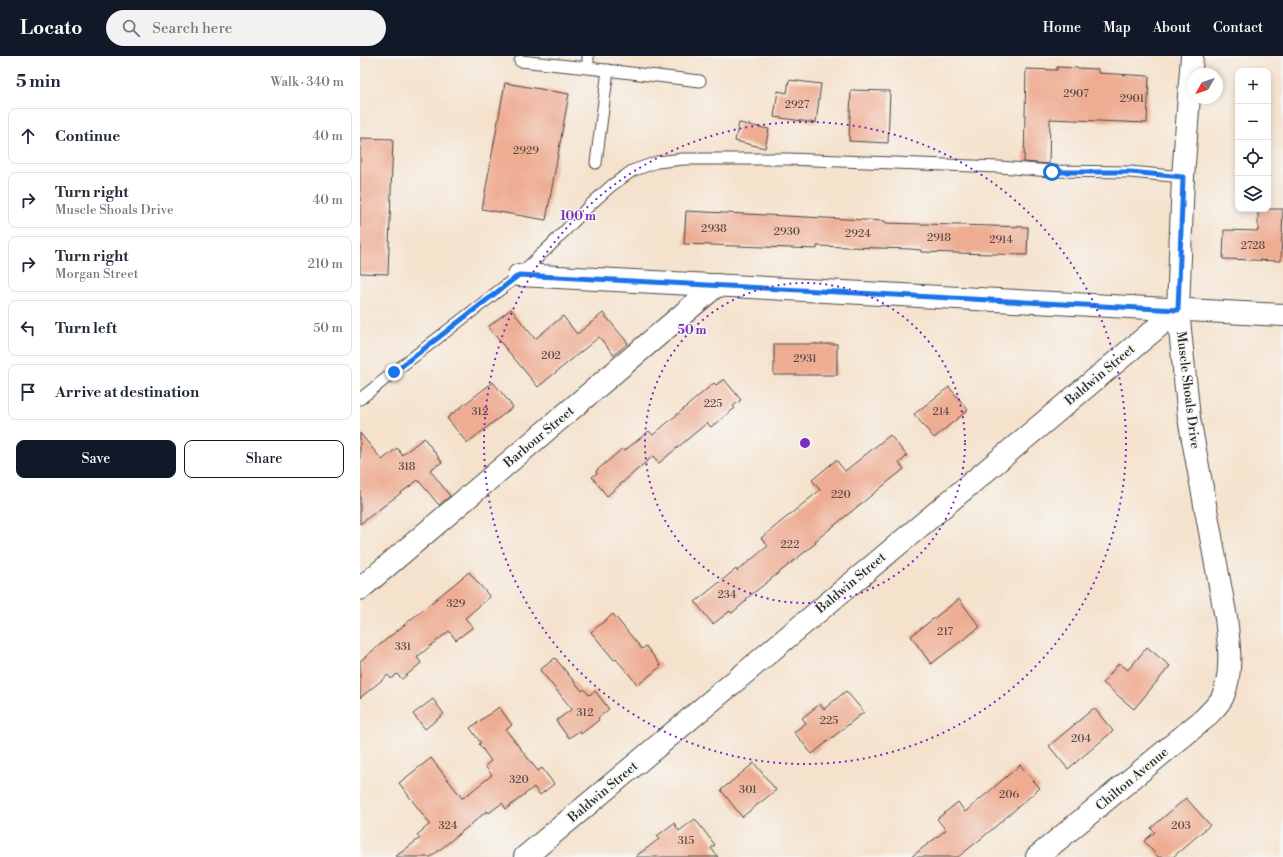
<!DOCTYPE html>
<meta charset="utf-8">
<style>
:root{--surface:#fff;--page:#f2f2f3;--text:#1f2937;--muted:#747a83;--line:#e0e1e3;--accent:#111827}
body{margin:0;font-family:"Libre Bodoni",serif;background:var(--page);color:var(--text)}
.controls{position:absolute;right:12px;top:12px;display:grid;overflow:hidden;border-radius:8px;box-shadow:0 2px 6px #0003}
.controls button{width:36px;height:36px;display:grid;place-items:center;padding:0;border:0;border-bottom:1px solid var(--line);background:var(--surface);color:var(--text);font:20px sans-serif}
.compass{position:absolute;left:827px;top:12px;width:36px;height:36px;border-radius:50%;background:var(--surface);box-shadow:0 2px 6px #0003;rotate:230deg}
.stop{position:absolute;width:12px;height:12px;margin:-9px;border:3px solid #1a73e8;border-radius:50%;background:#fff}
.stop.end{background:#1a73e8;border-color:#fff;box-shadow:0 1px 4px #0008}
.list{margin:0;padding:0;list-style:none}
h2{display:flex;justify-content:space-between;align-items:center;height:52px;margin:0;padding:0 16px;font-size:17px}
h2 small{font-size:13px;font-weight:400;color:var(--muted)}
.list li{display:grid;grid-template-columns:26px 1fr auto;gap:12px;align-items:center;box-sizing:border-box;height:56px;margin:0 8px 8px;padding:0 8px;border:1px solid var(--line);border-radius:8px}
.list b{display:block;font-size:15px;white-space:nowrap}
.list p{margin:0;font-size:13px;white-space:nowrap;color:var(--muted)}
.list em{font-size:13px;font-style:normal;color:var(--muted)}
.actions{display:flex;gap:8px;padding:12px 16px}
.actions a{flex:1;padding:9px 0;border:1px solid var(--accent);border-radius:8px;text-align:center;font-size:14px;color:var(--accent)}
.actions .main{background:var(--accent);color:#fff}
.icon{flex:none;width:22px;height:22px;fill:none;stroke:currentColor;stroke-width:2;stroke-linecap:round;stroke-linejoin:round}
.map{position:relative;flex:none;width:923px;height:801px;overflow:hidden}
header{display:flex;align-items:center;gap:24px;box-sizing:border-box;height:56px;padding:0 20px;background:var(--accent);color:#fff}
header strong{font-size:19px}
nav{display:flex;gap:22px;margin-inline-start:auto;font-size:14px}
.search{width:280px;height:36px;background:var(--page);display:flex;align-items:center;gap:10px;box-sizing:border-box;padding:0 14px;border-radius:22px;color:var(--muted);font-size:15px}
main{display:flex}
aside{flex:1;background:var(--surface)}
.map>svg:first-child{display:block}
.building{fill:#eeac92}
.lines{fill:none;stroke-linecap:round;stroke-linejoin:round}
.lane-casing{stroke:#494643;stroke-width:13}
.street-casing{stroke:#494643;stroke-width:24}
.lane{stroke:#fff;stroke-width:11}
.street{stroke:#fff;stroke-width:22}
.route{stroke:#1a73e8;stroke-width:5}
.ring{fill:none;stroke:#7b2cbf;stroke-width:2;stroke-dasharray:2 4}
.labels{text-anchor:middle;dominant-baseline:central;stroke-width:3;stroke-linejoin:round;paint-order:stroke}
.number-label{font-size:11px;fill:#5c4b45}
.street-label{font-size:13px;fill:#2b2b2b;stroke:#f6f6f2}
.centre{fill:#7b2cbf;stroke:#f6f6f2;stroke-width:2}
.ring-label{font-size:12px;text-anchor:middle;font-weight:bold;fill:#7b2cbf;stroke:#f6f6f2;stroke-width:3;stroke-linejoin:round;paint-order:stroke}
</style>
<header>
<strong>Locato</strong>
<div class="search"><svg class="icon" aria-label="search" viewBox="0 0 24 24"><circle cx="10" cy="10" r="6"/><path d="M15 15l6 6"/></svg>Search here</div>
<nav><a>Home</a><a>Map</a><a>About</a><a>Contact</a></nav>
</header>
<main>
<aside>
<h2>5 min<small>Walk · 340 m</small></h2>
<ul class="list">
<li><svg class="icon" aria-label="ahead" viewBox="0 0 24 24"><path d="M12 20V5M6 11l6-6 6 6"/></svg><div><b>Continue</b></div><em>40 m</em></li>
<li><svg class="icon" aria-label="right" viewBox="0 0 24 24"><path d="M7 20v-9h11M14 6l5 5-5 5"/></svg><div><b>Turn right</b><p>Muscle Shoals Drive</p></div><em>40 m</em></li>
<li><svg class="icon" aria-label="right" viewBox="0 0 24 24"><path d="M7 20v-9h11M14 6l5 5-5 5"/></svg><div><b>Turn right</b><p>Morgan Street</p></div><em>210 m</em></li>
<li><svg class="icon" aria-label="left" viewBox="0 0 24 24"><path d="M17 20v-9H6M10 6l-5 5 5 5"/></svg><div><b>Turn left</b></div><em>50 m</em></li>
<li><svg class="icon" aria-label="arrive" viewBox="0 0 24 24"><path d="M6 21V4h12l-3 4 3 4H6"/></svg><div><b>Arrive at destination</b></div></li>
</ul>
<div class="actions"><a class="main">Save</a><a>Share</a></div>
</aside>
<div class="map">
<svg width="923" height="801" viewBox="0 0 923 801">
<rect width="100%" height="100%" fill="#f6f6f2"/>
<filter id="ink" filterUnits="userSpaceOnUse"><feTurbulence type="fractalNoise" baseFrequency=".025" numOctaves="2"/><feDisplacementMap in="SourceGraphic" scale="8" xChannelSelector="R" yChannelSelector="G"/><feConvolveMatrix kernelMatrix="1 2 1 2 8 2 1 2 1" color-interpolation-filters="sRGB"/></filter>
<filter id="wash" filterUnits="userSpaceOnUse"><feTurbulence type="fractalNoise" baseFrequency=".012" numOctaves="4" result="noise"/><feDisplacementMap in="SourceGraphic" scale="16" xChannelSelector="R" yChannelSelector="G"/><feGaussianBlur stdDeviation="0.9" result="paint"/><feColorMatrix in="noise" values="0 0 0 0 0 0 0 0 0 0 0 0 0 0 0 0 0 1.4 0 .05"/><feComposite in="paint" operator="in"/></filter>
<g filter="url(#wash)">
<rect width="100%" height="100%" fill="#f5e2cd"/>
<g id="blocks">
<g class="building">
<path d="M697,11L738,13V17L789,20L787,67L690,63L689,108L664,106L666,13L697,14Z"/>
<path d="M429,24L461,28L456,67L414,61L418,35L427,37Z"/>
<path d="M145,27L209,38L186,164L122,153Z"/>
<path d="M491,34L530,35L528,87L489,85Z"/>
<path d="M379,67L409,73L405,92L375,85Z"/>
<path d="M0,82L33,83L28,218L0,217Z"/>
<path d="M898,153H923L921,205L863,203L864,174L898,175Z"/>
<path d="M326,155L525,165V167L668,171L667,199L561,196V194L550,193L457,190V193L324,188Z"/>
<path d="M151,253L175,283L203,260L217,278L243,257L268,287L254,299L239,281L178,331L128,271Z"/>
<rect x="414" y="288" width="63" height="31"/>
<path d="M364,323L381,344L373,350L375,352L351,371L347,367L299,407L293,400L247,440L232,421L237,417L236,415L262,393L264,395L289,375L293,379L354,327L356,329Z"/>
<path d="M133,326L153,351L107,387L87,362Z"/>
<path d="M589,331L608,354L574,382L554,358Z"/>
<path d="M0,377L22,404L37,392L42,399L64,382L82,406L70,414L90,440L79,449L58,424L0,468Z"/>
<path d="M530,379L547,400L539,407L544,413L455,485L456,487L386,543L387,544L372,557L370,555L353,568L335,546L376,513L377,515L408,490L401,482L460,434L452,424L476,404L485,415Z"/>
<path d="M109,516L130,541L105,562L113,571L96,584L89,575L57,601L61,607L42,623L37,618L31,623L28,619L0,642V605Z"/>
<path d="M599,543L620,571L571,608L551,580Z"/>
<path d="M253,558L282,593L286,590L301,610L278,629L256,603L254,604L231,576Z"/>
<path d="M787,591L810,610L774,653L743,627L759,607L768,614Z"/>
<path d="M195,602L222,635L224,633L229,639L235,635L249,653L238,662L239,664L221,678L219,675L209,682L196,665L212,653L180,614Z"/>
<path d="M486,635L504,656L452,698L434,676L446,667L442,662L460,648L464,653Z"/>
<path d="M73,643L84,658L65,673L53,658Z"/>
<path d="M139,651L152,669L146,674L178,715L182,712L194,728L180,739L174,731L146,753L142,747L129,757L127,755L71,801H35L60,782L57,779L70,768L39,727L71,702L102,742H103L132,719L125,710L131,705L119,688L121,687L110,672Z"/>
<path d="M734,652L753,675L708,713L689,690Z"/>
<path d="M394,707L416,734L382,761L361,734Z"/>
<path d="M660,709L680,732L622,782L598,801H551L586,774L577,763L598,746L605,756Z"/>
<path d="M826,742L850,769L813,801H798L784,785L795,776L791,772Z"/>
<path d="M335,763L355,789L351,792L358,801H275L299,783L297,780L314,767L319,775Z"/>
</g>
</g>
</g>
<g filter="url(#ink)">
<use href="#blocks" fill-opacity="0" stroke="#494643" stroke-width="1"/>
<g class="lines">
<defs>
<g id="lane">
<path d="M228,0V12L340,25"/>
<path d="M160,5L228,12"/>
<path d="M236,107L248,14"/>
<path d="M0,343L34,316L159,219L190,190L231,148L251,130L272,115L297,106L323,103H428L639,111L692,115L770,116L823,121"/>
</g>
<g id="street">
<path d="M159,219L923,259"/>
<path d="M0,533L357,229"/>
<path d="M165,801L818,254"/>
<path d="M677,801L845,662C851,655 860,648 863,640C873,615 869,588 866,562L829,362L818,254L823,121L832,0"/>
</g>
</defs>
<use href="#lane" class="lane-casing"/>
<use href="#street" class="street-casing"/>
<use href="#lane" class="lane"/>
<use href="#street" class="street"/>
</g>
</g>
<g class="lines" filter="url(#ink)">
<path class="route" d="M34,316L159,219L818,254L823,121L770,116H692"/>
</g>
<g class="ring">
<circle cx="445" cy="387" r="160"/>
<circle cx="445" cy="387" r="321"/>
</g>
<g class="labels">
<g class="number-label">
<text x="716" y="38">2907</text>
<text x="772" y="43">2901</text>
<text x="437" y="49">2927</text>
<text x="166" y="95">2929</text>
<text x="354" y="173">2938</text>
<text x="427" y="176">2930</text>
<text x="498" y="178">2924</text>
<text x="579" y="182">2918</text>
<text x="641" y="184">2914</text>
<text x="893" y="190">2728</text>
<text x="191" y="300">202</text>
<text x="445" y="303">2931</text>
<text x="353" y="348">225</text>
<text x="120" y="356">312</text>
<text x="581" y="356">214</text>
<text x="47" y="411">318</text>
<text x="481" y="439">220</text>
<text x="430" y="489">222</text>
<text x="367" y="539">234</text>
<text x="96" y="548">329</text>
<text x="585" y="576">217</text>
<text x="43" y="591">331</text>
<text x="225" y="657">312</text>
<text x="469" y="665">225</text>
<text x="721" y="683">204</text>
<text x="159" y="724">320</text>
<text x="388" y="734">301</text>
<text x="649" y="739">206</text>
<text x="88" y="770">324</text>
<text x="821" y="770">203</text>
<text x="326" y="785">315</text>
</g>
<g class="street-label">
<text transform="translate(740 319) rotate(-40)">Baldwin Street</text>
<text transform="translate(828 334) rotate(83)">Muscle Shoals Drive</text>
<text transform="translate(179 381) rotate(-40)">Barbour Street</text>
<text transform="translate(491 527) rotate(-40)">Baldwin Street</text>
<text transform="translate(772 723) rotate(-40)">Chilton Avenue</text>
<text transform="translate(243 736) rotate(-40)">Baldwin Street</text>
</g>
</g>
<circle cx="445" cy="387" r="6" class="centre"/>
<g class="ring-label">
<text x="218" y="164">100 m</text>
<text x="332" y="278">50 m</text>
</g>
</svg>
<div class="controls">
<button>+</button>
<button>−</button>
<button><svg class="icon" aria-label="locate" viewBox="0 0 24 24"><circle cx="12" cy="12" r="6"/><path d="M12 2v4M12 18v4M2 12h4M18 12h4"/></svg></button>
<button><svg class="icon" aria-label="layers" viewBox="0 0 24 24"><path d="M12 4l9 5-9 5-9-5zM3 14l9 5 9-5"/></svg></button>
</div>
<svg class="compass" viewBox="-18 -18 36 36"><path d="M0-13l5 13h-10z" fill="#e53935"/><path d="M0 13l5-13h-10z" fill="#747a83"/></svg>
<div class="stop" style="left:692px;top:116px"></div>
<div class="stop end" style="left:34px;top:316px"></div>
</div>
</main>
